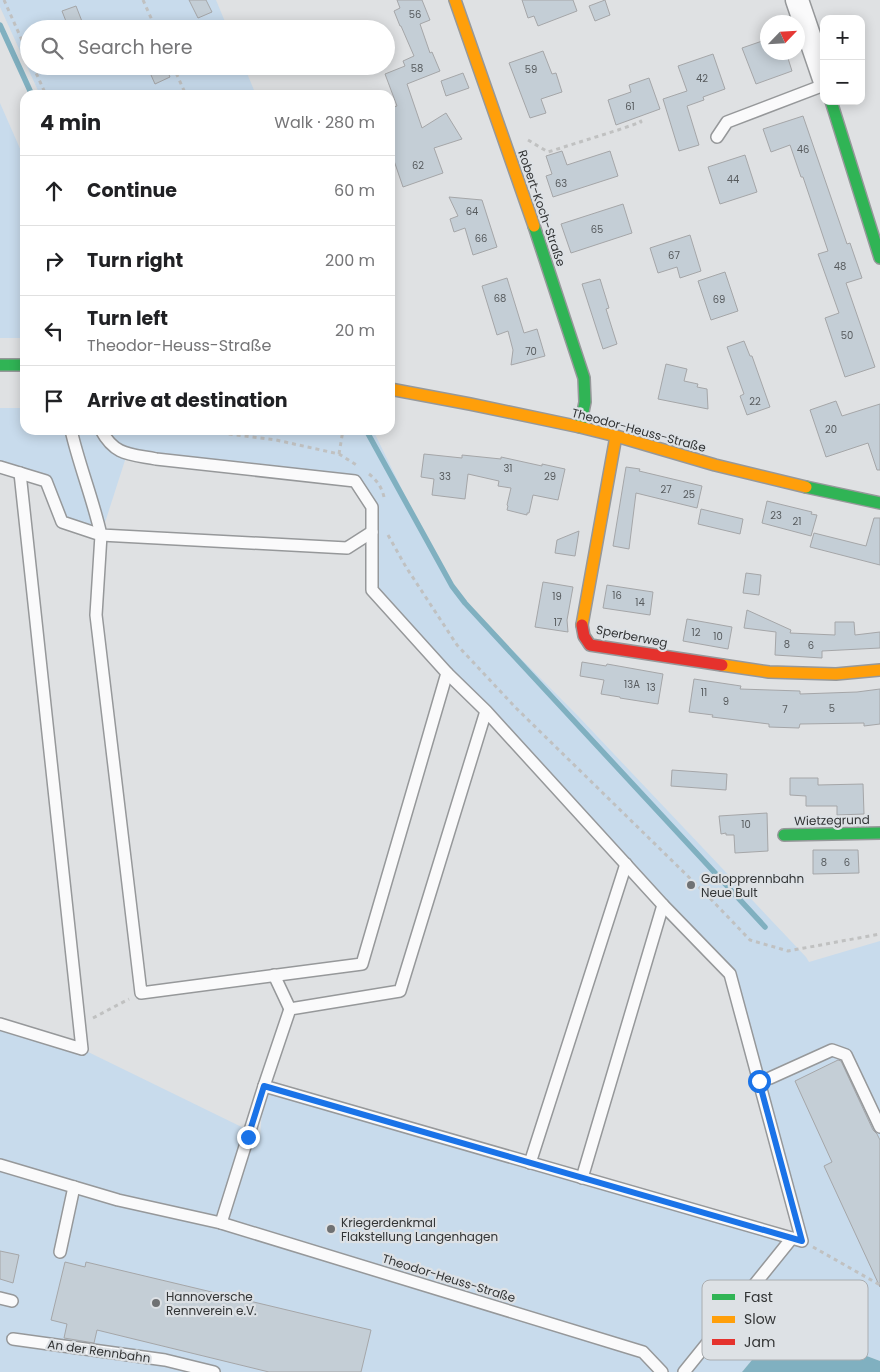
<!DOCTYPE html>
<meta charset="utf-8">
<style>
:root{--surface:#fff;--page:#f6f6f6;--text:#202124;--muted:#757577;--line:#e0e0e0}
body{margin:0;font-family:Poppins,sans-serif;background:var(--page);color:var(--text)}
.controls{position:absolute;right:15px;top:15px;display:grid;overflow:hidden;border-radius:10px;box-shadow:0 2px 12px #0003}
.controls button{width:45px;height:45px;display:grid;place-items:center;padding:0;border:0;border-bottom:1px solid var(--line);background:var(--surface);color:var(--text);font:25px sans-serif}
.compass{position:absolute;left:760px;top:15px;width:45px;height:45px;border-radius:50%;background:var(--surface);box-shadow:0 2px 12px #0003;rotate:65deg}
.stop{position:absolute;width:15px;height:15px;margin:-11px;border:4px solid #1a73e8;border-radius:50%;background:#fff}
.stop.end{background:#1a73e8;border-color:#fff;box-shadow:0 1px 5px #0008}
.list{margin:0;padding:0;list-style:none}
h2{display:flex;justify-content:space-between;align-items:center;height:65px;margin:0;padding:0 20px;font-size:21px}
h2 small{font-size:16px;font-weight:400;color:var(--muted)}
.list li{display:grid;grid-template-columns:32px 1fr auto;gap:15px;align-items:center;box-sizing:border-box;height:70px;padding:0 20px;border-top:1px solid var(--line)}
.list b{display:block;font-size:19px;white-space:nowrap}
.list p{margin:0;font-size:16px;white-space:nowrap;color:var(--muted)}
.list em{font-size:16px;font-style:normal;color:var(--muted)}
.icon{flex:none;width:28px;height:28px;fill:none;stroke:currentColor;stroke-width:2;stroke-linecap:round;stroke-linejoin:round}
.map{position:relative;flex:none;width:880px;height:1372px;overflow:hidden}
.search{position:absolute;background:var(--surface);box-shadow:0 2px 12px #0003;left:20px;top:20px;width:375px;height:55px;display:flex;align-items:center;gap:12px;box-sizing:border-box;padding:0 18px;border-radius:28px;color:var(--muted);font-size:19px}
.panel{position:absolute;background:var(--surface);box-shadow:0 2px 12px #0003;left:20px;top:90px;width:375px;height:345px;border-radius:15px}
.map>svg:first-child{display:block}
.green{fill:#c8dbec}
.water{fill:#80b0c0}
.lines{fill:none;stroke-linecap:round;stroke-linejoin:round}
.stream{stroke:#80b0c0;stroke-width:5.5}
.building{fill:#c4ced6;stroke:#a5a6a8}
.lane-casing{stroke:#96989a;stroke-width:14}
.street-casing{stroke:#96989a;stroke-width:25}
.fast-casing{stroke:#96989a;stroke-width:14}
.slow-casing{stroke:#96989a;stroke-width:14}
.jam-casing{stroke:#96989a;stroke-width:14}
.path{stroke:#c0c1c1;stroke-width:3;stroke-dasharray:4 4;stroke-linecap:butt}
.lane{stroke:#fafafb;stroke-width:11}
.street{stroke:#fafafb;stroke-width:22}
.fast{stroke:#30b455;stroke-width:11}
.slow{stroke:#ff9f0a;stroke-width:11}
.jam{stroke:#e5322d;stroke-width:11}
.route{stroke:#1a73e8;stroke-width:6}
.poi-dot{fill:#6f7173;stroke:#dde1e5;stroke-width:2}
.labels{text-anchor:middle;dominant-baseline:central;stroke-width:4.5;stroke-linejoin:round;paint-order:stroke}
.number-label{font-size:10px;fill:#575b5e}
.street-label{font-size:12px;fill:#333536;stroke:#dde1e5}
.poi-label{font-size:12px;fill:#333536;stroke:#dde1e5;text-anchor:start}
.key{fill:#dde1e5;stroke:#aaadb0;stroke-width:1}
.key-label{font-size:14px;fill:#333536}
</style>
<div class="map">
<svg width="880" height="1372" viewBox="0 0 880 1372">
<rect width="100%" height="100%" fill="#dfe1e3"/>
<g class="green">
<path d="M0,0H216L228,29H29V66H244L256,95H40L0,7Z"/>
<path d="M0,103L25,160V338H0Z"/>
<path d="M0,408H25V430H373L417,520L454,591L578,716L806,957L809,962L880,941V1361L811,1335L777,1330L742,1372H0V1024L82,1049L260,1136L264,1086L801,1240L730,974L372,590V507L355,481L127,454L101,535L62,522L46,481L0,467Z"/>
</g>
<path class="water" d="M777,1330L811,1335L880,1361V1372H742Z"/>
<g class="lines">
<g class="stream">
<path d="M0,25L32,95"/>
<path d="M366,430L452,586L465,603L765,927"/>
</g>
</g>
<g class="building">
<path d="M189,0H206L212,12L198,18Z"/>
<path d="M397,0H422L430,20L420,24L430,53L432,52L440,71L407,84L422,128L446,113L462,139L434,148L443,173L403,187L390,149V108L397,106L385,74L405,66L403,61L414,56L401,26H400L394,11L400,8Z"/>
<path d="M522,0H573L577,11L538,26L534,16L528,18Z"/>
<path d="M605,0L610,15L595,21L589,6Z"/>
<path d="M76,6L83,24L69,29L62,11Z"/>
<path d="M768,39V52H786L792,71L756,84L742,48Z"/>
<path d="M543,51L552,74L556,73L562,92L541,99L546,113L530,118L509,63Z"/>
<path d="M713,54L725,89L703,97L704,100L687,106L699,145L679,151L663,99L687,91L678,66Z"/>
<path d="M147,66H165L170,77L155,84Z"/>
<path d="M463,73L469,88L446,96L441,81Z"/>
<path d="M649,78L660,109L616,125L608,100L631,92L629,85Z"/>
<path d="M803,116L847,244L850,243L862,278L846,283L875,367L845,377L825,318L839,313L818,254L828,251L803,177H801L790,145L771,152L763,129Z"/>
<path d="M562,151L567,165L610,151L618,176L553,197L546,176L552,174L546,156Z"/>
<path d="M745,155L757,192L720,204L708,167Z"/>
<path d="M449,197L482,200L497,247L473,255L465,228L454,232L450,219L458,216Z"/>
<path d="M623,204L632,233L571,253L561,224Z"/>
<path d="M690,235L701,271L680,278L677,267L658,273L650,248Z"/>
<path d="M725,272L738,311L711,320L698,281Z"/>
<path d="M507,278L524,333L537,329L545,356L511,365L513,350L508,331L497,335L482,286Z"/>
<path d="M600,279L609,308L606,309L617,344L603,349L582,284Z"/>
<path d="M744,341L750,356H752L770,407L747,415L740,396L744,394L727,347Z"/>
<path d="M666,364L687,369L684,381L698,384L697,387L707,389L708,409L658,399Z"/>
<path d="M836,401L842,416L880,404V470H877L868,443L826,457L810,410Z"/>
<path d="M424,454L462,458V455L501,459V457L542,466V464L565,469L558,500L533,495L529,513H527V515L507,510L508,506L507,505L511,488L498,486L499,481L468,474L465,499L432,495L434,479L421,477Z"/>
<path d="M626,467L640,469L639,471L702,486L697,508L636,493L629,549L613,546Z"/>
<path d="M767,501L812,512L811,514L817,515L811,536L762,523Z"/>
<path d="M701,509L743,519L740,534L698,524Z"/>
<path d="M874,518H880V565L810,547L814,533L866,546Z"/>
<path d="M579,531L575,556L555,553L557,540Z"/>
<path d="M746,573L761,575L759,595L743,593Z"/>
<path d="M543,582L573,587L567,620L568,632L535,627Z"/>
<path d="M607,585L653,592L650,615L603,608Z"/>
<path d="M747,610L791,630L790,633L835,635V622H854L855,635L880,632V648L822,651V658L775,655L776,632L744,628Z"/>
<path d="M687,619L732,627L728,649L683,641Z"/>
<path d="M582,662L606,666L607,664L663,674L658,704L620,698V697L601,694L604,680L580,676Z"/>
<path d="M694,679L741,686L740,689L800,691V694L857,692L880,689V724L864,726V723L800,724L799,728L769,727V724L712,717L713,715L689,712Z"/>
<path d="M672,770L727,774L726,790L671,786Z"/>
<path d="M790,778H818V785L863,784L864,814L837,815V806H806V796L790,795Z"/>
<path d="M767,813L768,851L735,853L734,835H726V833L721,834L719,816Z"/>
<path d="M813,850H858L859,873L813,874Z"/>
<path d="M838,1060L841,1061L873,1130L877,1134L880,1140V1287L824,1166L832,1162L795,1081Z"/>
<path d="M0,1251L19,1255L13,1283L0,1279Z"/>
<path d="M65,1262L85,1267L86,1262L371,1330L361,1372H269L97,1330L94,1343L64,1338L67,1324L51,1320Z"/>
</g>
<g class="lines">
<defs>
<g id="lane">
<path d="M717,137L727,122L824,85"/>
<path d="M71,430C79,465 93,499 101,535L347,548L372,532"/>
<path d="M0,467L46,481L62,522L101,535L96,615L141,993L362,964L447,673L372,590V507L355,481L156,459C130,454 115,456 101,430"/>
<path d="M447,673L486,711L663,905L730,974L802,1241L264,1086L290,1009L400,991L486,711"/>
<path d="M274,975L290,1009"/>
<path d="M0,1024L82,1049L20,473"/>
<path d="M759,1081L770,1078L832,1050L846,1055L880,1127"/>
<path d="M264,1086L221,1223L643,1352L662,1372"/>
<path d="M530,1163L626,864"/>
<path d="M0,1165L118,1200L221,1223"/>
<path d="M582,1178L663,905"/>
<path d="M60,1252L74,1187"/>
<path d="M0,1298L12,1301"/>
<path d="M13,1339L165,1360L214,1372"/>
<path d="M684,1372L792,1238"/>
</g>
<path id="street" d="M797,0L824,79"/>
<g id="fast">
<path d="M831,101L880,258"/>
<path d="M534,226L584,378L585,402L580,427"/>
<path d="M0,365H25"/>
<path d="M806,487L880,503"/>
<path d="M784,835L880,833"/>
</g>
<g id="slow">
<path d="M455,0L534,226"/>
<path d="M390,389L470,404L580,427L616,436L715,465L806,487"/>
<path d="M582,625L616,436"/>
<path d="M722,665L769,672L836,674L880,670"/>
</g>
<path id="jam" d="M582,625L584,636L590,645L722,665"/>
</defs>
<use href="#lane" class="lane-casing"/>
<use href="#street" class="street-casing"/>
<use href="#fast" class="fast-casing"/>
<use href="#slow" class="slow-casing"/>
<use href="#jam" class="jam-casing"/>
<g class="path">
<path d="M4,0L29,56"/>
<path d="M143,0L156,29"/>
<path d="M33,66L46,95"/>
<path d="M173,66L186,95"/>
<path d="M528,140L548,152L618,130L641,122L640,120"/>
<path d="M197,430L276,440L339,454L358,466"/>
<path d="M339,454L343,430"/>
<path d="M369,474C377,480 382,488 384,497"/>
<path d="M388,535L406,567L457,645L516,708L704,892L750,940L788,951L880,934"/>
<path d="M93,1018L129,999"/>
<path d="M813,1247L880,1285"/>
</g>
<use href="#lane" class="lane"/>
<use href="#street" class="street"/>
<use href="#fast" class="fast"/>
<use href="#slow" class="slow"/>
<use href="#jam" class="jam"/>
</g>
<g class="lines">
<path class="route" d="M248,1137L264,1086L802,1241L759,1081"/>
</g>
<g class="poi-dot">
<circle cx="691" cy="885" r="5"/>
<circle cx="331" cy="1229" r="5"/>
<circle cx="156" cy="1303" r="5"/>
</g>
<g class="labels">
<g class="number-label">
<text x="415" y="14">56</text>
<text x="417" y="68">58</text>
<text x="531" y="69">59</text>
<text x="702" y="78">42</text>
<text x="630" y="106">61</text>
<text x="803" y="149">46</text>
<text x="418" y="165">62</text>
<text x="733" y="179">44</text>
<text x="561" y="183">63</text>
<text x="472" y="211">64</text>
<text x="597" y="229">65</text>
<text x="481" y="238">66</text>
<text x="674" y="255">67</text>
<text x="840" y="266">48</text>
<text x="500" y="298">68</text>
<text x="719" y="299">69</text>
<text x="847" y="335">50</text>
<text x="531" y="351">70</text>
<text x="755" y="401">22</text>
<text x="831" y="429">20</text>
<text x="508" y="468">31</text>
<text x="445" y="476">33</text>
<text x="550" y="476">29</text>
<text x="666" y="489">27</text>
<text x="689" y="494">25</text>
<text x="776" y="515">23</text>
<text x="797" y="521">21</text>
<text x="617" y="595">16</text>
<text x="557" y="596">19</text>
<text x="640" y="602">14</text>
<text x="558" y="622">17</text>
<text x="696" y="632">12</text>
<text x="718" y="636">10</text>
<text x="787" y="644">8</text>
<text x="811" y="645">6</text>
<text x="632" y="684">13A</text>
<text x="651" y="687">13</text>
<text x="704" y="692">11</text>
<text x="726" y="701">9</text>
<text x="832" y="708">5</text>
<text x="785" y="709">7</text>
<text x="746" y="824">10</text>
<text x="824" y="862">8</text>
<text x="847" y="862">6</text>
</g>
<g class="street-label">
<text transform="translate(542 208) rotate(71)">Robert-Koch-Straße</text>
<text transform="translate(639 430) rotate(15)">Theodor-Heuss-Straße</text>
<text transform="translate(632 636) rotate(11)">Sperberweg</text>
<text transform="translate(832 820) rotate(-1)">Wietzegrund</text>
<text transform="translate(449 1278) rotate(17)">Theodor-Heuss-Straße</text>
<text transform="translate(99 1351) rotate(8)">An der Rennbahn</text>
</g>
<g class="poi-label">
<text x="701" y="878">Galopprennbahn<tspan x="701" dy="14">Neue Bult</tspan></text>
<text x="341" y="1222">Kriegerdenkmal<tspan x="341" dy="14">Flakstellung Langenhagen</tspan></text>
<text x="166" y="1296">Hannoversche<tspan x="166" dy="14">Rennverein e.V.</tspan></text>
</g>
</g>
<rect x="702" y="1280" width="166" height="80" rx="8" class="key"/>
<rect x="712" y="1294" width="23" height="6" fill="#30b455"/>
<rect x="712" y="1316" width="23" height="7" fill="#ff9f0a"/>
<rect x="712" y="1339" width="23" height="6" fill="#e5322d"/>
<g class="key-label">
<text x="744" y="1302">Fast</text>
<text x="744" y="1324">Slow</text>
<text x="744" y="1347">Jam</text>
</g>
</svg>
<div class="controls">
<button>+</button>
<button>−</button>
</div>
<svg class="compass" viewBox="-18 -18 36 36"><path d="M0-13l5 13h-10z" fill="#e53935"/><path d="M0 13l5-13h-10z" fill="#757577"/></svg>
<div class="stop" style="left:759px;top:1081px"></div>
<div class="stop end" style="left:248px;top:1137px"></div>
<div class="search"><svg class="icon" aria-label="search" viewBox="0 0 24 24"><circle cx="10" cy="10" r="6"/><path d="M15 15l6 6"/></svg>Search here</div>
<section class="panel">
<h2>4 min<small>Walk · 280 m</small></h2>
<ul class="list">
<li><svg class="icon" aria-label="ahead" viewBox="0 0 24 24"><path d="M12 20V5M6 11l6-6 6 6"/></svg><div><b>Continue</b></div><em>60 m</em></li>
<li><svg class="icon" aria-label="right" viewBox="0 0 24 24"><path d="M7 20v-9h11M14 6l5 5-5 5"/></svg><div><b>Turn right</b></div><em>200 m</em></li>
<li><svg class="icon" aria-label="left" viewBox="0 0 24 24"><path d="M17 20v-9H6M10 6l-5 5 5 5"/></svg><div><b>Turn left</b><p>Theodor-Heuss-Straße</p></div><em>20 m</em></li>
<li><svg class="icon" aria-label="arrive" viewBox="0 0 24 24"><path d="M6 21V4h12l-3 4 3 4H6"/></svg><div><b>Arrive at destination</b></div></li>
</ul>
</section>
</div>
